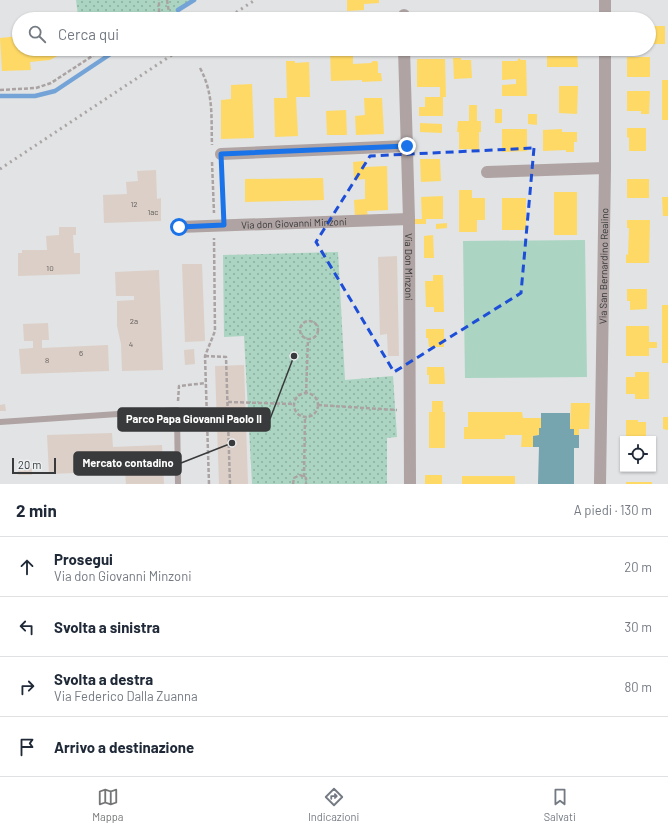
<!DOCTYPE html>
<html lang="it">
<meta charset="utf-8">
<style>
:root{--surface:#fff;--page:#f2f2f3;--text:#1f2937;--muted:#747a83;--line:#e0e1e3;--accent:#747576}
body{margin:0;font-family:Barlow,sans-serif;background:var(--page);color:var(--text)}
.controls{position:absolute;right:12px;bottom:12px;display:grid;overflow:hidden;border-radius:0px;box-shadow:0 1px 3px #0004}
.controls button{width:36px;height:36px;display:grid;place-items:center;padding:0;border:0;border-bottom:1px solid var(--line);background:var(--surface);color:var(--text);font:20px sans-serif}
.scale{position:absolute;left:12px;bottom:10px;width:44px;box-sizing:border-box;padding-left:4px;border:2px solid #393a3b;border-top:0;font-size:11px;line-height:14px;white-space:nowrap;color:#393a3b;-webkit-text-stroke:3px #edf0f2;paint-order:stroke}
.stop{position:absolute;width:12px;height:12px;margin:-9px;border:3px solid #1a73e8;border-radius:50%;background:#fff}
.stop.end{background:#1a73e8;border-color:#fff;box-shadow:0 1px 4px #0008}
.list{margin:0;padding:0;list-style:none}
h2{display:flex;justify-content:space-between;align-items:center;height:52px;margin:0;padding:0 16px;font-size:17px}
h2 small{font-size:13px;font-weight:400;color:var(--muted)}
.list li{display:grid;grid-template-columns:26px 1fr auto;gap:12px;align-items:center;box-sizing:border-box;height:60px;padding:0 16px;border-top:1px solid var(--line)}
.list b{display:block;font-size:15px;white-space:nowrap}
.list p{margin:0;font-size:13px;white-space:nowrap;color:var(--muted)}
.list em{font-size:13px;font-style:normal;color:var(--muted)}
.icon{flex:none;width:22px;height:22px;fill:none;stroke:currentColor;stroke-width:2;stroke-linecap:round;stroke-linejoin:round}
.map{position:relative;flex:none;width:668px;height:484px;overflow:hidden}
.search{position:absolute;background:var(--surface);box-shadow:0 1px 3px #0004;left:12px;right:12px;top:12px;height:44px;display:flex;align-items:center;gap:10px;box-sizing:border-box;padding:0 14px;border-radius:22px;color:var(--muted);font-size:15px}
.sheet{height:292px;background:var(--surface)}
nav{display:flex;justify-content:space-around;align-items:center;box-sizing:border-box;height:56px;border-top:1px solid var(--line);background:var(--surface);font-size:11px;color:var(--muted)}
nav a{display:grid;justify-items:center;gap:2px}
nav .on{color:var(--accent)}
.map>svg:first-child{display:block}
.grass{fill:#abd5c2}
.park{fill:url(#park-dots)}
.homes{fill:#ffd966}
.public{fill:#76a5af}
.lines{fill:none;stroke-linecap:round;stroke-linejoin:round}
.stream{stroke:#74a4d7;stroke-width:4.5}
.building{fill:#dccfc7}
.path{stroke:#aba3a3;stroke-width:2.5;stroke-dasharray:4 2;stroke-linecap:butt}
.lane{stroke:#afa3a3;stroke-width:6}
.street{stroke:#afa3a3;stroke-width:12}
.rail{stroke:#aba4a4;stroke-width:3;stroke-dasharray:2 4;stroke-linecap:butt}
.route{stroke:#1a73e8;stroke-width:5}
.marked{fill:none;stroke:#1d4ed8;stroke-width:3;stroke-dasharray:8 5;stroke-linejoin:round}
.labels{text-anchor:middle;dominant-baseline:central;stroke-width:4;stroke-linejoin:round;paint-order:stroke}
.number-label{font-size:8px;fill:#625f5e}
.street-label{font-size:10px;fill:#393a3b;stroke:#edf0f2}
.leader{fill:none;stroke:#393a3b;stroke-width:1.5}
.callout-dot{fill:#393a3b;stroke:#edf0f2;stroke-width:1.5}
.callout{fill:#393a3b;stroke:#393a3b;stroke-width:1.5}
.callout-label{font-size:11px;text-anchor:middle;font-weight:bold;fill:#fff}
</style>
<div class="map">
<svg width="668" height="484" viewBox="0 0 668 484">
<defs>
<pattern id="park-dots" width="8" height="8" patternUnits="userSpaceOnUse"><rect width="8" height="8" fill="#abd5c2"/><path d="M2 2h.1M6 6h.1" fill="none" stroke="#8cae9f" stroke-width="1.8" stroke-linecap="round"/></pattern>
</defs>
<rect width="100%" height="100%" fill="#e1e3e4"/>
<path class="grass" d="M585,240L587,377L465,378L463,241Z"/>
<g class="park">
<path d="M76,0H197L167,19H93L78,16Z"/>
<path d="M338,252L345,380L393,376L397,437L387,438V484H252L244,336L224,337L223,255Z"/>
</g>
<g class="homes">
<path d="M347,0H379V3L364,4V10L347,11Z"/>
<path d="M541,13H580V19H500L499,14H541Z"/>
<path d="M650,26H665V44H649Z"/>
<path d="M19,36V49H70L50,60L30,62L31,70L2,71L0,38Z"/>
<path d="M330,49H355L356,55H353V64L371,63L373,61H377L378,63V73H381L382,81L362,82V80L331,81Z"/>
<path d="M558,53H577L578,67H547V55H558Z"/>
<rect x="627" y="57" width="23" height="20"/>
<path d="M453,58H461V60H471L472,78L454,79Z"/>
<path d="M519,58L521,60H526L527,96H502V85L516,84V79L502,80V61H517Z"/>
<path d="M417,59H445L446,97H443V116H419V107H425V97H440V87H417Z"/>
<path d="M286,61H295V63L309,62L310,97H296L298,136L275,137L274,98H287Z"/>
<rect x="662" y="80" width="6" height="40"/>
<path d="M252,84L254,138L221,139V100L231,99V85Z"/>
<path d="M559,86H578L577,114L559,113Z"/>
<path d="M627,91H650L649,114H641V111H627Z"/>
<path d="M364,98H382L384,134L356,135L355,116L365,115Z"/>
<path d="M469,105H477V121H481V132H479V151H472V149H459V132H457L458,121H469Z"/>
<rect x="495" y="109" width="7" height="14"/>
<path d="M346,110L347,135H327L326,111Z"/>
<path d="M528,114H537V125L528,124Z"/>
<path d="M420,123L442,124V133L420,132Z"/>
<path d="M627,128H646V151H629V138L627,137Z"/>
<path d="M502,129H527V151L502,152Z"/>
<path d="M562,129V132H577V142H574V152H566V150L543,151V130Z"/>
<path d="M420,159H440L441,181L421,182Z"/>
<path d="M364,161L365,167L387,166L388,210L367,211L368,217H355L354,200L365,199V179L354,180L353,162Z"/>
<path d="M323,178L324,200L245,202V179Z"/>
<rect x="627" y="179" width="22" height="19"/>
<path d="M459,190H472V198H485V220H477V232H459Z"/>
<rect x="554" y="192" width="23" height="43"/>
<path d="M443,196V219H426V224H414V219H422L421,197Z"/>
<path d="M662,197H668V216H663Z"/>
<rect x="502" y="198" width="24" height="32"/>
<path d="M627,220H650L649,263H626V254L628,255L629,228H627Z"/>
<path d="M447,223V228L436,229V224Z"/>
<path d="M433,235L434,258H424V236Z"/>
<path d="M433,275H443L444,312H434V307H426L425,281H433Z"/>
<path d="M627,289H647V309L630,310V301H627Z"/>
<rect x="662" y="305" width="6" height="58"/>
<path d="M626,326H649V342H657V348H649V356H626Z"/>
<path d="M426,329H444V347H429L428,338H426Z"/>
<path d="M427,367H444L445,384H429V375H427Z"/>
<path d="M635,372H649V399H635V394H626V377H635Z"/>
<path d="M432,401H443V412H445V448H429V412H432Z"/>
<path d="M571,403H590L589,429H579V435H574V429H570Z"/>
<path d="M468,412H522L523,418H542L541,428H539V435L533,436V447H521L522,435H505V439H464V427H468Z"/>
<path d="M663,417H668V430L663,429Z"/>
<path d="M626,420H638V422H646V439H626Z"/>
<rect x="425" y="475" width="17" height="9"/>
<rect x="462" y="476" width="53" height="8"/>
<rect x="626" y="482" width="26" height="2"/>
</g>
<path class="public" d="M541,413H570V429H574V435H579V448H574V484H538L539,447H533V436L539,435V428H541Z"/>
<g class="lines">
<g class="stream">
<path d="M178,10L194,0"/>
<path d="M0,96H35L55,91L118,49"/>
</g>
</g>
<g class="building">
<path d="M156,170L157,199L161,198V221L104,223L103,195L127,194L126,182L138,181L137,171Z"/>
<path d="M59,227H76V235H73L74,253H80V274L18,276V253H22V250H47L46,236L59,235Z"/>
<path d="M397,256L399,356H388L387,334L380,335L378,257Z"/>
<path d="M182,264H202L205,341L185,342Z"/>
<path d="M159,270L163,370L122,371L121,344L117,326V301L134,300V296H116L115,272Z"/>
<path d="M48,323L49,340H42V348L108,345L109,371L21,374L19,349L33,348V341H24L23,324Z"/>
<path d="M194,349L195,364L185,365L184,350Z"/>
<path d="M244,365L248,484H219L215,366Z"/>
<path d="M5,404L6,411H0V405Z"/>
<path d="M112,433L113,447L162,445L164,484H126L125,471L49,474L47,435Z"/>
<path d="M32,468V475H18V469Z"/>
</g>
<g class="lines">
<g class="path">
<path d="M167,0L170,19"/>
<path d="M149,19L159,12V0"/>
<path d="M200,68C214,94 211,117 212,145"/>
<path d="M0,90L36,88L51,83L103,49"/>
<path d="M212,162L214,213"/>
<path d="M221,166L224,213"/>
<circle cx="309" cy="330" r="9"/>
<path d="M205,356L226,357L230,484"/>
<circle cx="306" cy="405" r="12"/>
<path d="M306,394L308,339"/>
<path d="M178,401L179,386L206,383"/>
<path d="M228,402L294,404"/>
<path d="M318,405L397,410"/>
<path d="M304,477L305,417"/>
<path d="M209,484L205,356L215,331L214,238"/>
<path d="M293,484L294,478L300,475L306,478V484"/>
</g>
<path class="lane" d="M0,422L177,410L178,484"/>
<g class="street">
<path d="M605,0V19"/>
<path d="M404,15V19"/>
<path id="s1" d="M404,49L409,219L410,484"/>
<path d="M221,154L407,146"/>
<path d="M487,172L605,168"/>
<path id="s2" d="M179,227L409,219"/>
<path id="s3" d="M600,484L605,168V49"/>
</g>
<g class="rail">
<path d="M226,19L255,0"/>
<path d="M0,169L181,49"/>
</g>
</g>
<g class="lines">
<path class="route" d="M179,227L224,225L221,154L407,146"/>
</g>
<path class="marked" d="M534,148L521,293L394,372L316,242L370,156Z"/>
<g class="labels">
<g class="number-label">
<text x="134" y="204">12</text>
<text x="153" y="212">1ac</text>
<text x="50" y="268">10</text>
<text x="134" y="321">2a</text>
<text x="131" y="344">4</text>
<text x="81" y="353">6</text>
<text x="47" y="360">8</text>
</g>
<g class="street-label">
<text stroke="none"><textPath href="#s2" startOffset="115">Via don Giovanni Minzoni</textPath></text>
<text stroke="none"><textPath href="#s1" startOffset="218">Via Don Minzoni</textPath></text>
<text stroke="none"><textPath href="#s3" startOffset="218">Via San Bernardino Realino</textPath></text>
</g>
</g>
<path class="leader" d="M294 356L270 419M232 443L181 463"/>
<g class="callout-dot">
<circle cx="294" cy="356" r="4"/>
<circle cx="232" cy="443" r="4"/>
</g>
<g class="callout">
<rect x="118" y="408" width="152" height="23" rx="4"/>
<rect x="74" y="452" width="107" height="23" rx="4"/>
</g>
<g class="callout-label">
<text x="194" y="423">Parco Papa Giovanni Paolo II</text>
<text x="128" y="467">Mercato contadino</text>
</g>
</svg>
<div class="controls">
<button><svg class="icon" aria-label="locate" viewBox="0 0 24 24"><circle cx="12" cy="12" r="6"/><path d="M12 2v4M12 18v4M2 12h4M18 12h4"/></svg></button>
</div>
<div class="scale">20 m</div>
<div class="stop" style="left:179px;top:227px"></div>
<div class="stop end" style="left:407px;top:146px"></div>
<div class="search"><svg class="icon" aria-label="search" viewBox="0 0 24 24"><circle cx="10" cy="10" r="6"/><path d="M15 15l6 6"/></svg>Cerca qui</div>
</div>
<section class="sheet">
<h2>2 min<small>A piedi · 130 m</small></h2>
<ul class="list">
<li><svg class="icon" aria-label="ahead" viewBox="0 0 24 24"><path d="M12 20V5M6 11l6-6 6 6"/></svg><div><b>Prosegui</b><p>Via don Giovanni Minzoni</p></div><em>20 m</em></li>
<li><svg class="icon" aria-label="left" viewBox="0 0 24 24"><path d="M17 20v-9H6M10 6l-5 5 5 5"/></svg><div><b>Svolta a sinistra</b></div><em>30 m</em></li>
<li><svg class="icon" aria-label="right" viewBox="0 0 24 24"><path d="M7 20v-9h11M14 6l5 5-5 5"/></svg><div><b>Svolta a destra</b><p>Via Federico Dalla Zuanna</p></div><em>80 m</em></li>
<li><svg class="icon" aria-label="arrive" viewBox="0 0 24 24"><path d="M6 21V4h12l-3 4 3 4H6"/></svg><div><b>Arrivo a destinazione</b></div></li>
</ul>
</section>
<nav>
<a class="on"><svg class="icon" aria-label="map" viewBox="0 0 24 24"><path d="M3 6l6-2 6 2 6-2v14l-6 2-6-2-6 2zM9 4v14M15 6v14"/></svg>Mappa</a>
<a><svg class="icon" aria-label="directions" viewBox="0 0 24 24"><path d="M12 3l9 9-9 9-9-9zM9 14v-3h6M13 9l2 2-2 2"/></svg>Indicazioni</a>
<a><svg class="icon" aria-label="saved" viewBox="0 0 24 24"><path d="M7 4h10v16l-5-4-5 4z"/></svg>Salvati</a>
</nav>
